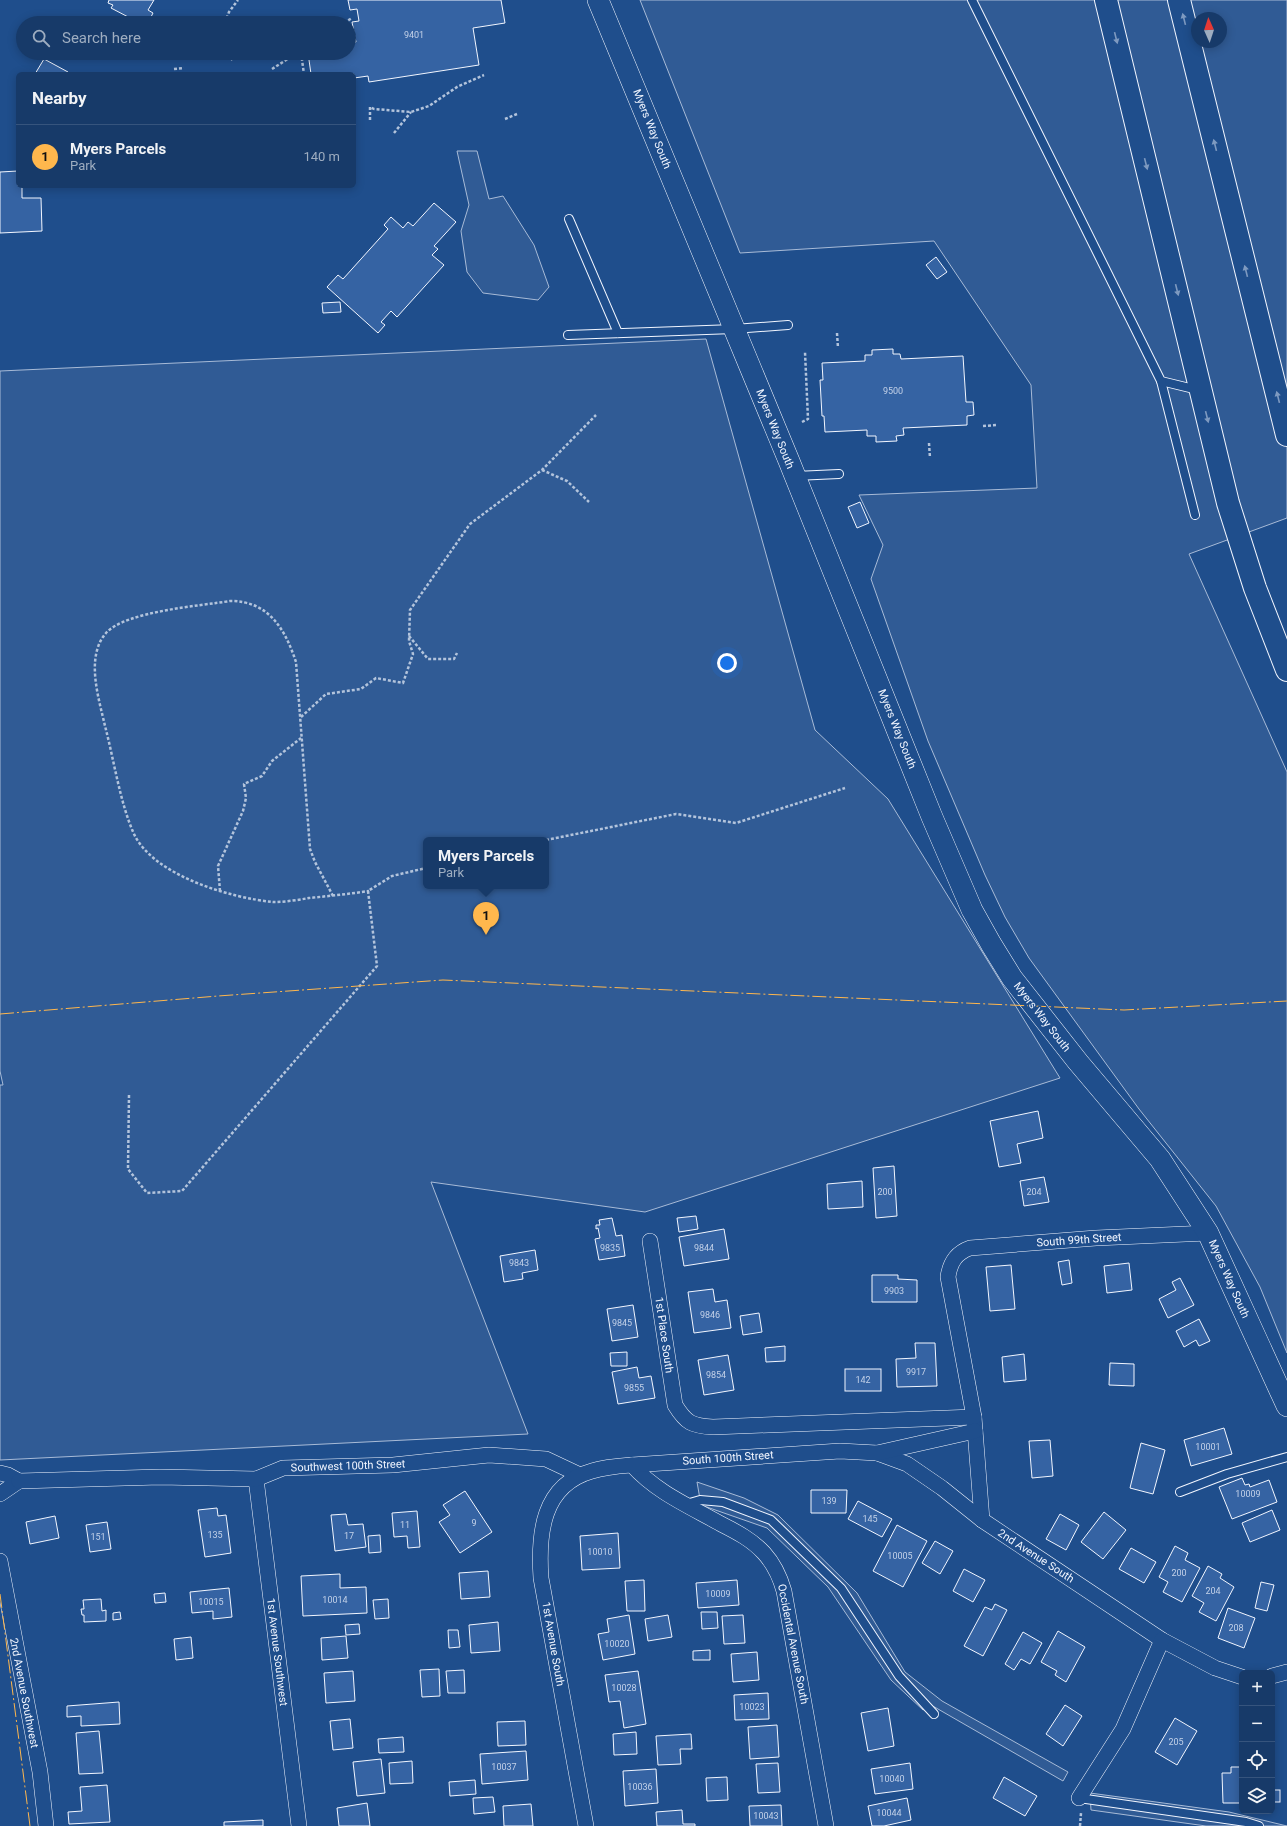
<!DOCTYPE html>
<meta charset="utf-8">
<style>
:root{--surface:#173a69;--page:#20416f;--text:#f1f3f6;--muted:#9eadc0;--line:#36547d;--accent:#ffb74d}
body{margin:0;font-family:Roboto,sans-serif;background:var(--page);color:var(--text)}
.controls{position:absolute;right:12px;bottom:12px;display:grid;overflow:hidden;border-radius:6px;box-shadow:0 2px 10px #0003}
.controls button{width:36px;height:36px;display:grid;place-items:center;padding:0;border:0;border-bottom:1px solid var(--line);background:var(--surface);color:var(--text);font:20px sans-serif}
.compass{position:absolute;left:1191px;top:12px;width:36px;height:36px;border-radius:50%;background:var(--surface);box-shadow:0 2px 10px #0003;rotate:357deg}
.you{position:absolute;left:727px;top:663px;width:14px;height:14px;margin:-10px;border:3px solid #fff;border-radius:50%;background:#1a73e8;box-shadow:0 0 0 6px #1a73e833}
.badge{display:grid;place-items:center;width:26px;height:26px;border-radius:50%;background:var(--accent);color:#111;font-size:13px;font-weight:700}
.pin{position:absolute;translate:-50% -33px;filter:drop-shadow(0 1px 2px #0008)}
.pin::after{content:'';position:absolute;top:21px;width:14px;height:12px;background:inherit;clip-path:polygon(0 0,100% 0,50% 100%)}
.popup{position:absolute;left:423px;top:837px;width:126px;height:52px;box-sizing:border-box;display:grid;place-content:center;border-radius:6px;background:var(--surface);filter:drop-shadow(0 1px 3px #0005);font-size:13px;white-space:nowrap;color:var(--muted)}
.popup b{font-size:15px;color:var(--text)}
.popup::after{content:'';position:absolute;left:50%;top:100%;margin-left:-8px;border:8px solid transparent;border-top-color:var(--surface)}
.list{margin:0;padding:0;list-style:none}
h2{display:flex;justify-content:space-between;align-items:center;height:52px;margin:0;padding:0 16px;font-size:17px}
h2 small{font-size:13px;font-weight:400;color:var(--muted)}
.list li{display:grid;grid-template-columns:26px 1fr auto;gap:12px;align-items:center;box-sizing:border-box;height:64px;padding:0 16px;border-top:1px solid var(--line)}
.list b{display:block;font-size:15px;white-space:nowrap}
.list p{margin:0;font-size:13px;white-space:nowrap;color:var(--muted)}
.list em{font-size:13px;font-style:normal;color:var(--muted)}
.icon{flex:none;width:22px;height:22px;fill:none;stroke:currentColor;stroke-width:2;stroke-linecap:round;stroke-linejoin:round}
.map{position:relative;flex:none;width:1287px;height:1826px;overflow:hidden}
.search{position:absolute;background:var(--surface);box-shadow:0 2px 10px #0003;left:16px;top:16px;width:340px;height:44px;display:flex;align-items:center;gap:10px;box-sizing:border-box;padding:0 14px;border-radius:22px;color:var(--muted);font-size:15px}
.panel{position:absolute;background:var(--surface);box-shadow:0 2px 10px #0003;left:16px;top:72px;width:340px;height:116px;border-radius:6px}
.map>svg:first-child{display:block}
.green{fill:#305b95;stroke:#a8bbd7;fill-rule:evenodd}
.building{fill:#3563a3;stroke:#f2f6ff}
.lines{fill:none;stroke-linecap:round;stroke-linejoin:round}
.service-casing{stroke:#f2f6ff;stroke-width:10}
.minor-casing{stroke:#f2f6ff;stroke-width:16}
.secondary-casing{stroke:#f2f6ff;stroke-width:22}
.motorway-casing{stroke:#f2f6ff;stroke-width:24}
.path{stroke:#b3c4dc;stroke-width:2.5;stroke-dasharray:3 2;stroke-linecap:butt}
.service{stroke:#1f4e8c;stroke-width:8}
.minor{stroke:#1f4e8c;stroke-width:15}
.secondary{stroke:#1f4e8c;stroke-width:21}
.motorway{stroke:#1f4e8c;stroke-width:22}
.power{stroke:#ffb74d;stroke-width:1;stroke-dasharray:14 3 2 3;stroke-linecap:butt}
.oneway{fill:#7e9ac0}
.labels{text-anchor:middle;dominant-baseline:central;stroke-width:3;stroke-linejoin:round;paint-order:stroke}
.number-label{font-size:9px;fill:#c3d1e8}
.street-label{font-size:11px;fill:#f2f6ff;stroke:#1f4e8c}
</style>
<div class="map">
<svg width="1287" height="1826" viewBox="0 0 1287 1826">
<rect width="100%" height="100%" fill="#1f4e8c"/>
<g class="green">
<path d="M640,0H1287V518L1189,554L1287,772V1353L1260,1287L1216,1206L1139,1109L1029,958L1005,917L985,875L928,741L871,579L883,545L859,495L1037,488L1031,385L934,241L740,253ZM1197,18H1221V42H1197Z"/>
<path d="M457,151H477L489,199L503,196L534,245L549,287L538,300L483,293L467,272L461,231L469,205Z"/>
<path d="M706,339L815,730L888,799L1060,1078L645,1212L431,1182L528,1434L0,1460V1085H3L0,1071V371ZM426,840H546V886H426Z"/>
<path d="M697,1482L744,1498L778,1515L857,1593L905,1672L942,1701L1068,1772L1063,1781L931,1705L923,1710L891,1680L828,1587L767,1528L701,1505Z"/>
<path d="M1090,1793L1229,1812L1287,1826H1206L1091,1810Z"/>
</g>
<g class="building">
<path d="M109,0H154L148,10L153,13L148,23H142L133,18L132,19L111,8L113,5L108,3Z"/>
<path d="M348,0H501L505,23L473,28L479,65L369,82L368,76L354,78V74H311L308,53H349V43L356,42L352,22L359,21L357,9L350,10Z"/>
<path d="M44,59L68,72L67,74H35Z"/>
<path d="M18,171V186H22V198H41L42,231L0,233V172Z"/>
<path d="M434,203L456,222L434,246L438,249L432,255L444,265L397,317L391,311L381,322L385,325L378,333L327,287L338,275L343,279L388,229L384,225L391,217L403,228L408,222L413,226Z"/>
<path d="M936,257L947,272L937,279L926,265Z"/>
<path d="M340,302L341,312L323,313L322,303Z"/>
<path d="M893,349V354H900L901,359L963,356L966,402H973L974,415L967,416V425L903,428L904,435L896,436L897,441L876,442V436H867V430L825,432L824,416H822L820,380H823L822,363L865,361V355H872V350Z"/>
<path d="M860,502L869,523L857,528L848,507Z"/>
<path d="M1038,1111L1043,1138L1017,1144L1021,1163L999,1167L990,1121Z"/>
<path d="M894,1166L897,1216L876,1218L873,1168Z"/>
<path d="M1044,1177L1049,1202L1024,1206L1020,1181Z"/>
<path d="M862,1181L863,1207L828,1209L827,1184Z"/>
<path d="M696,1216L698,1229L679,1232L677,1218Z"/>
<path d="M612,1218L616,1236L622,1235L625,1256L599,1260L595,1239L600,1238L598,1228L596,1229V1225H600L599,1220Z"/>
<path d="M724,1229L729,1259L684,1266L679,1237Z"/>
<path d="M535,1250L538,1270L522,1273L523,1279L504,1282L500,1256Z"/>
<path d="M1069,1260L1072,1283L1062,1285L1058,1262Z"/>
<path d="M1129,1263L1132,1290L1107,1293L1104,1266Z"/>
<path d="M1011,1265L1015,1309L990,1311L986,1267Z"/>
<path d="M872,1275H898V1279L917,1280V1302H872Z"/>
<path d="M1180,1278L1194,1305L1168,1318L1159,1299L1176,1290L1172,1282Z"/>
<path d="M713,1289L715,1302L727,1300L731,1328L694,1333L688,1292Z"/>
<path d="M633,1305L638,1337L612,1341L607,1309Z"/>
<path d="M759,1313L762,1332L743,1335L740,1316Z"/>
<path d="M1199,1319L1210,1341L1199,1346L1196,1340L1184,1347L1176,1331Z"/>
<path d="M915,1343H935L937,1386L897,1387L896,1359L916,1358Z"/>
<path d="M785,1346V1361L766,1362L765,1348Z"/>
<path d="M627,1352V1366H611L610,1353Z"/>
<path d="M1024,1354L1026,1380L1004,1382L1002,1357Z"/>
<path d="M728,1355L734,1390L704,1395L698,1360Z"/>
<path d="M1110,1363L1134,1364V1386L1109,1385Z"/>
<path d="M637,1367L639,1378L651,1376L655,1398L618,1404L612,1372Z"/>
<rect x="845" y="1369" width="36" height="22"/>
<path d="M1224,1428L1232,1454L1191,1466L1184,1440Z"/>
<path d="M1050,1440L1053,1476L1032,1478L1029,1441Z"/>
<path d="M1141,1443L1165,1450L1153,1494L1130,1488Z"/>
<path d="M1242,1478L1245,1485L1249,1484L1250,1487L1269,1480L1277,1502L1232,1519L1219,1487Z"/>
<path d="M811,1490H847L846,1513H811Z"/>
<path d="M465,1491L492,1532L460,1553L439,1522L450,1515L443,1505Z"/>
<path d="M858,1501L892,1519L882,1537L848,1519Z"/>
<path d="M217,1508L218,1516L226,1515L231,1553L205,1557L198,1510Z"/>
<path d="M1272,1510L1280,1530L1250,1542L1242,1523Z"/>
<path d="M417,1511L420,1547L408,1548L407,1536L394,1537L392,1513Z"/>
<path d="M1104,1512L1126,1530L1103,1559L1081,1542Z"/>
<path d="M346,1514L348,1525L363,1524L366,1547L335,1551L331,1515Z"/>
<path d="M1060,1514L1079,1525L1066,1550L1046,1539Z"/>
<path d="M55,1516L59,1538L30,1544L26,1522Z"/>
<path d="M107,1522L111,1549L90,1552L86,1525Z"/>
<path d="M897,1525L927,1541L903,1587L873,1571Z"/>
<path d="M618,1533L620,1568L582,1570L580,1536Z"/>
<path d="M380,1535L381,1552L369,1553L368,1536Z"/>
<path d="M935,1541L953,1551L940,1574L922,1563Z"/>
<path d="M1175,1546L1188,1553L1185,1560L1200,1568L1182,1602L1163,1592L1168,1582L1159,1577Z"/>
<path d="M1131,1548L1156,1562L1144,1583L1119,1569Z"/>
<path d="M1208,1566L1222,1574L1220,1578L1234,1587L1216,1621L1199,1612L1204,1603L1192,1596Z"/>
<path d="M964,1569L985,1580L973,1602L953,1591Z"/>
<path d="M488,1571L490,1597L461,1599L459,1573Z"/>
<path d="M340,1574V1588L366,1587L367,1613L303,1616L301,1576Z"/>
<path d="M644,1580L645,1611H627L625,1581Z"/>
<path d="M737,1580L739,1605L698,1608L696,1583Z"/>
<path d="M1261,1582L1274,1585L1267,1611L1255,1608Z"/>
<path d="M229,1588L232,1617L213,1619V1611L192,1613L190,1592Z"/>
<path d="M165,1593L166,1602L155,1603L154,1594Z"/>
<path d="M101,1599L102,1611L106,1610V1621L84,1622V1615H82L81,1609H84L83,1600Z"/>
<path d="M388,1599L389,1618L375,1619L373,1600Z"/>
<path d="M995,1604L1007,1610L983,1656L964,1646L985,1607L992,1610Z"/>
<path d="M1228,1608L1255,1618L1244,1648L1218,1638Z"/>
<path d="M120,1612L121,1619L113,1620V1613Z"/>
<path d="M701,1612H717L718,1628L702,1629Z"/>
<path d="M629,1615L635,1654L603,1660L598,1634L609,1632L607,1619Z"/>
<path d="M668,1615L672,1637L648,1641L645,1619Z"/>
<path d="M743,1615L745,1643L724,1644L722,1616Z"/>
<path d="M498,1622L500,1651L471,1653L469,1625Z"/>
<path d="M359,1624L360,1634L346,1635L345,1625Z"/>
<path d="M448,1630H458L460,1647L449,1648Z"/>
<path d="M1058,1631L1085,1647L1066,1682L1055,1675L1057,1671L1041,1662Z"/>
<path d="M1023,1632L1042,1643L1030,1664L1021,1659L1014,1670L1005,1664Z"/>
<path d="M346,1636L348,1658L322,1660L321,1638Z"/>
<path d="M191,1637L193,1658L176,1660L174,1639Z"/>
<path d="M710,1650V1660H693V1651Z"/>
<path d="M757,1652L759,1680L733,1682L731,1654Z"/>
<path d="M439,1669L440,1696L422,1697L420,1670Z"/>
<path d="M464,1670L465,1693H448L446,1671Z"/>
<path d="M353,1671L355,1701L326,1703L324,1673Z"/>
<path d="M638,1671L646,1724L624,1728L620,1701L609,1702L605,1675Z"/>
<path d="M768,1693L769,1719L735,1720L734,1695Z"/>
<path d="M119,1702L120,1724L81,1726V1716L67,1717V1706Z"/>
<path d="M1065,1705L1082,1716L1063,1746L1046,1734Z"/>
<path d="M888,1708L894,1746L868,1751L861,1713Z"/>
<path d="M1175,1718L1197,1731L1177,1765L1155,1752Z"/>
<path d="M350,1719L353,1748L333,1750L330,1721Z"/>
<path d="M525,1721L526,1745L498,1746L497,1722Z"/>
<path d="M777,1725L779,1757L750,1759L748,1727Z"/>
<path d="M99,1731L103,1773L79,1774L76,1733Z"/>
<path d="M636,1732L637,1754L614,1755L613,1734Z"/>
<path d="M691,1734L692,1749H680L681,1764L658,1765L656,1736Z"/>
<path d="M403,1737L404,1752L379,1753L378,1739Z"/>
<path d="M526,1751L528,1780L482,1784L480,1754Z"/>
<path d="M381,1759L385,1793L357,1796L353,1762Z"/>
<path d="M412,1761L413,1783L390,1784L389,1763Z"/>
<path d="M778,1763L780,1792L758,1793L756,1764Z"/>
<path d="M910,1763L913,1789L875,1794L871,1769Z"/>
<path d="M1231,1767H1242V1803H1223L1222,1773H1231Z"/>
<path d="M656,1769L658,1803L625,1806L623,1771Z"/>
<path d="M727,1777L728,1800L707,1801L706,1778Z"/>
<path d="M1004,1777L1037,1796L1025,1816L993,1798Z"/>
<path d="M475,1780L476,1794L450,1796L449,1782Z"/>
<path d="M107,1785L110,1822L69,1824L68,1812L82,1811L80,1787Z"/>
<rect x="1272" y="1790" width="8" height="12"/>
<path d="M493,1797L495,1812L474,1814L473,1798Z"/>
<path d="M907,1798L911,1820L884,1826H872L868,1806Z"/>
<path d="M367,1803L370,1826H339L337,1808Z"/>
<path d="M531,1804L533,1826H504L503,1806Z"/>
<path d="M781,1805L782,1826H750L749,1806Z"/>
<path d="M682,1810L683,1824H695V1826H657L656,1812Z"/>
<path d="M263,1820V1826H224V1822Z"/>
</g>
<g class="lines">
<defs>
<g id="service">
<path d="M972,0L1161,381L1198,390"/>
<path d="M569,219L618,333"/>
<path d="M568,335L734,329L788,325"/>
<path d="M1161,381L1195,515"/>
<path d="M795,476L839,474"/>
<path d="M1180,1492L1227,1474L1287,1457"/>
<path d="M686,1504L700,1500L723,1502L771,1520L841,1588L899,1676L934,1714"/>
<path d="M1079,1798L1246,1822L1259,1826"/>
</g>
<g id="minor">
<path d="M1208,1233L1096,1238L970,1248C956,1253 950,1262 948,1277L974,1417L982,1520L1162,1640L1215,1668L1242,1677"/>
<path d="M650,1241L675,1405C686,1423 692,1426 713,1427L974,1417"/>
<path d="M877,1453L907,1464L942,1488L982,1520"/>
<path d="M632,1465C656,1492 689,1506 721,1524C737,1532 752,1540 764,1553C774,1564 780,1577 784,1591L826,1826"/>
<path d="M0,1473L8,1475L19,1481L0,1494"/>
<path d="M256,1479L299,1826"/>
<path d="M19,1481L160,1477L256,1479L283,1468L393,1465L489,1455L546,1459L580,1475"/>
<path d="M0,1561L40,1772L46,1826"/>
<path d="M1272,1676L1287,1672"/>
<path d="M1079,1798L1123,1729L1162,1640"/>
<path d="M586,1826L541,1578C538,1534 542,1485 592,1471C605,1467 619,1466 632,1465L840,1451L877,1453L975,1431"/>
</g>
<path id="secondary" d="M598,0L789,461L932,817L972,910L991,944L1012,978L1078,1062L1160,1159L1208,1233L1287,1406"/>
<g id="motorway">
<path d="M1106,0L1228,503L1255,588L1287,670"/>
<path d="M1179,0L1287,435"/>
</g>
</defs>
<use href="#service" class="service-casing"/>
<use href="#minor" class="minor-casing"/>
<use href="#secondary" class="secondary-casing"/>
<use href="#motorway" class="motorway-casing"/>
<g class="path">
<path d="M225,23L229,12L238,0"/>
<path d="M344,23L352,18"/>
<path d="M229,53L233,62"/>
<path d="M301,53L304,74"/>
<path d="M174,69L184,68"/>
<path d="M272,69L297,53"/>
<path d="M505,119L517,114"/>
<path d="M370,120V107L374,109L411,112L429,106L457,87L484,75"/>
<path d="M394,133L411,112"/>
<path d="M837,333L838,348"/>
<path d="M802,422L808,419L805,352"/>
<path d="M983,426L997,425"/>
<path d="M929,443L930,458"/>
<path d="M542,470L567,481L589,502"/>
<path d="M409,636L428,659H454L457,653"/>
<path d="M301,717L326,694L361,689L376,678L403,683L413,654L409,641L410,610L470,524L542,470L596,415"/>
<path d="M546,840L676,814L736,823L845,788"/>
<path d="M220,891L218,866L243,811L246,798L244,784L262,776L272,761L301,738"/>
<path d="M333,896L315,862L310,849L296,662C285,629 269,601 230,601C200,606 126,611 106,633C85,657 99,699 105,726C114,760 120,803 134,834C154,876 231,898 273,902C285,902 298,900 309,898C329,896 349,894 369,891"/>
<path d="M129,1095L128,1169L147,1193L182,1191L377,966L368,891L392,876L426,868"/>
<path d="M1080,1826L1081,1813"/>
</g>
<use href="#service" class="service"/>
<use href="#minor" class="minor"/>
<use href="#secondary" class="secondary"/>
<use href="#motorway" class="motorway"/>
<g class="power">
<path d="M0,1014L218,996L443,980L1124,1010L1287,1001"/>
<path d="M0,1594L30,1826"/>
</g>
</g>
<defs><path id="oneway-solid" d="M-6-.8H1V-3.2L6.5 0L1 3.2V.8H-6Z"/></defs>
<g class="oneway">
<use href="#oneway-solid" transform="translate(1184 19) rotate(-104)"/>
<use href="#oneway-solid" transform="translate(1116 38) rotate(76)"/>
<use href="#oneway-solid" transform="translate(1215 145) rotate(-104)"/>
<use href="#oneway-solid" transform="translate(1146 164) rotate(76)"/>
<use href="#oneway-solid" transform="translate(1246 271) rotate(-104)"/>
<use href="#oneway-solid" transform="translate(1177 290) rotate(76)"/>
<use href="#oneway-solid" transform="translate(1278 397) rotate(-104)"/>
<use href="#oneway-solid" transform="translate(1207 417) rotate(76)"/>
</g>
<g class="labels">
<g class="number-label">
<text x="414" y="35">9401</text>
<text x="893" y="391">9500</text>
<text x="885" y="1192">200</text>
<text x="1034" y="1192">204</text>
<text x="610" y="1248">9835</text>
<text x="704" y="1248">9844</text>
<text x="519" y="1263">9843</text>
<text x="894" y="1291">9903</text>
<text x="710" y="1315">9846</text>
<text x="622" y="1323">9845</text>
<text x="916" y="1372">9917</text>
<text x="716" y="1375">9854</text>
<text x="863" y="1380">142</text>
<text x="634" y="1388">9855</text>
<text x="1208" y="1447">10001</text>
<text x="1248" y="1494">10009</text>
<text x="829" y="1501">139</text>
<text x="870" y="1519">145</text>
<text x="474" y="1523">9</text>
<text x="405" y="1525">11</text>
<text x="215" y="1535">135</text>
<text x="349" y="1536">17</text>
<text x="98" y="1537">151</text>
<text x="600" y="1552">10010</text>
<text x="900" y="1556">10005</text>
<text x="1179" y="1573">200</text>
<text x="1213" y="1591">204</text>
<text x="718" y="1594">10009</text>
<text x="335" y="1600">10014</text>
<text x="211" y="1602">10015</text>
<text x="1236" y="1628">208</text>
<text x="617" y="1644">10020</text>
<text x="624" y="1688">10028</text>
<text x="752" y="1707">10023</text>
<text x="1176" y="1742">205</text>
<text x="504" y="1767">10037</text>
<text x="892" y="1779">10040</text>
<text x="640" y="1787">10036</text>
<text x="889" y="1813">10044</text>
<text x="766" y="1816">10043</text>
</g>
<g class="street-label">
<text transform="translate(652 129) rotate(68)">Myers Way South</text>
<text transform="translate(775 429) rotate(68)">Myers Way South</text>
<text transform="translate(897 729) rotate(68)">Myers Way South</text>
<text transform="translate(1042 1017) rotate(52)">Myers Way South</text>
<text transform="translate(1079 1240) rotate(-4)">South 99th Street</text>
<text transform="translate(1229 1279) rotate(66)">Myers Way South</text>
<text transform="translate(664 1335) rotate(82)">1st Place South</text>
<text transform="translate(728 1458) rotate(-4)">South 100th Street</text>
<text transform="translate(348 1466) rotate(-2)">Southwest 100th Street</text>
<text transform="translate(1036 1556) rotate(33)">2nd Avenue South</text>
<text transform="translate(553 1644) rotate(80)">1st Avenue South</text>
<text transform="translate(793 1644) rotate(79)">Occidental Avenue South</text>
<text transform="translate(277 1652) rotate(83)">1st Avenue Southwest</text>
<text transform="translate(24 1693) rotate(79)">2nd Avenue Southwest</text>
</g>
</g>
</svg>
<div class="controls">
<button>+</button>
<button>−</button>
<button><svg class="icon" aria-label="locate" viewBox="0 0 24 24"><circle cx="12" cy="12" r="6"/><path d="M12 2v4M12 18v4M2 12h4M18 12h4"/></svg></button>
<button><svg class="icon" aria-label="layers" viewBox="0 0 24 24"><path d="M12 4l9 5-9 5-9-5zM3 14l9 5 9-5"/></svg></button>
</div>
<svg class="compass" viewBox="-18 -18 36 36"><path d="M0-13l5 13h-10z" fill="#e53935"/><path d="M0 13l5-13h-10z" fill="#9eadc0"/></svg>
<div class="you"></div>
<div class="pin badge" style="left:486px;top:935px">1</div>
<div class="popup"><b>Myers Parcels</b>Park</div>
<div class="search"><svg class="icon" aria-label="search" viewBox="0 0 24 24"><circle cx="10" cy="10" r="6"/><path d="M15 15l6 6"/></svg>Search here</div>
<section class="panel">
<h2>Nearby<small></small></h2>
<ul class="list">
<li><span class="badge">1</span><div><b>Myers Parcels</b><p>Park</p></div><em>140 m</em></li>
</ul>
</section>
</div>
